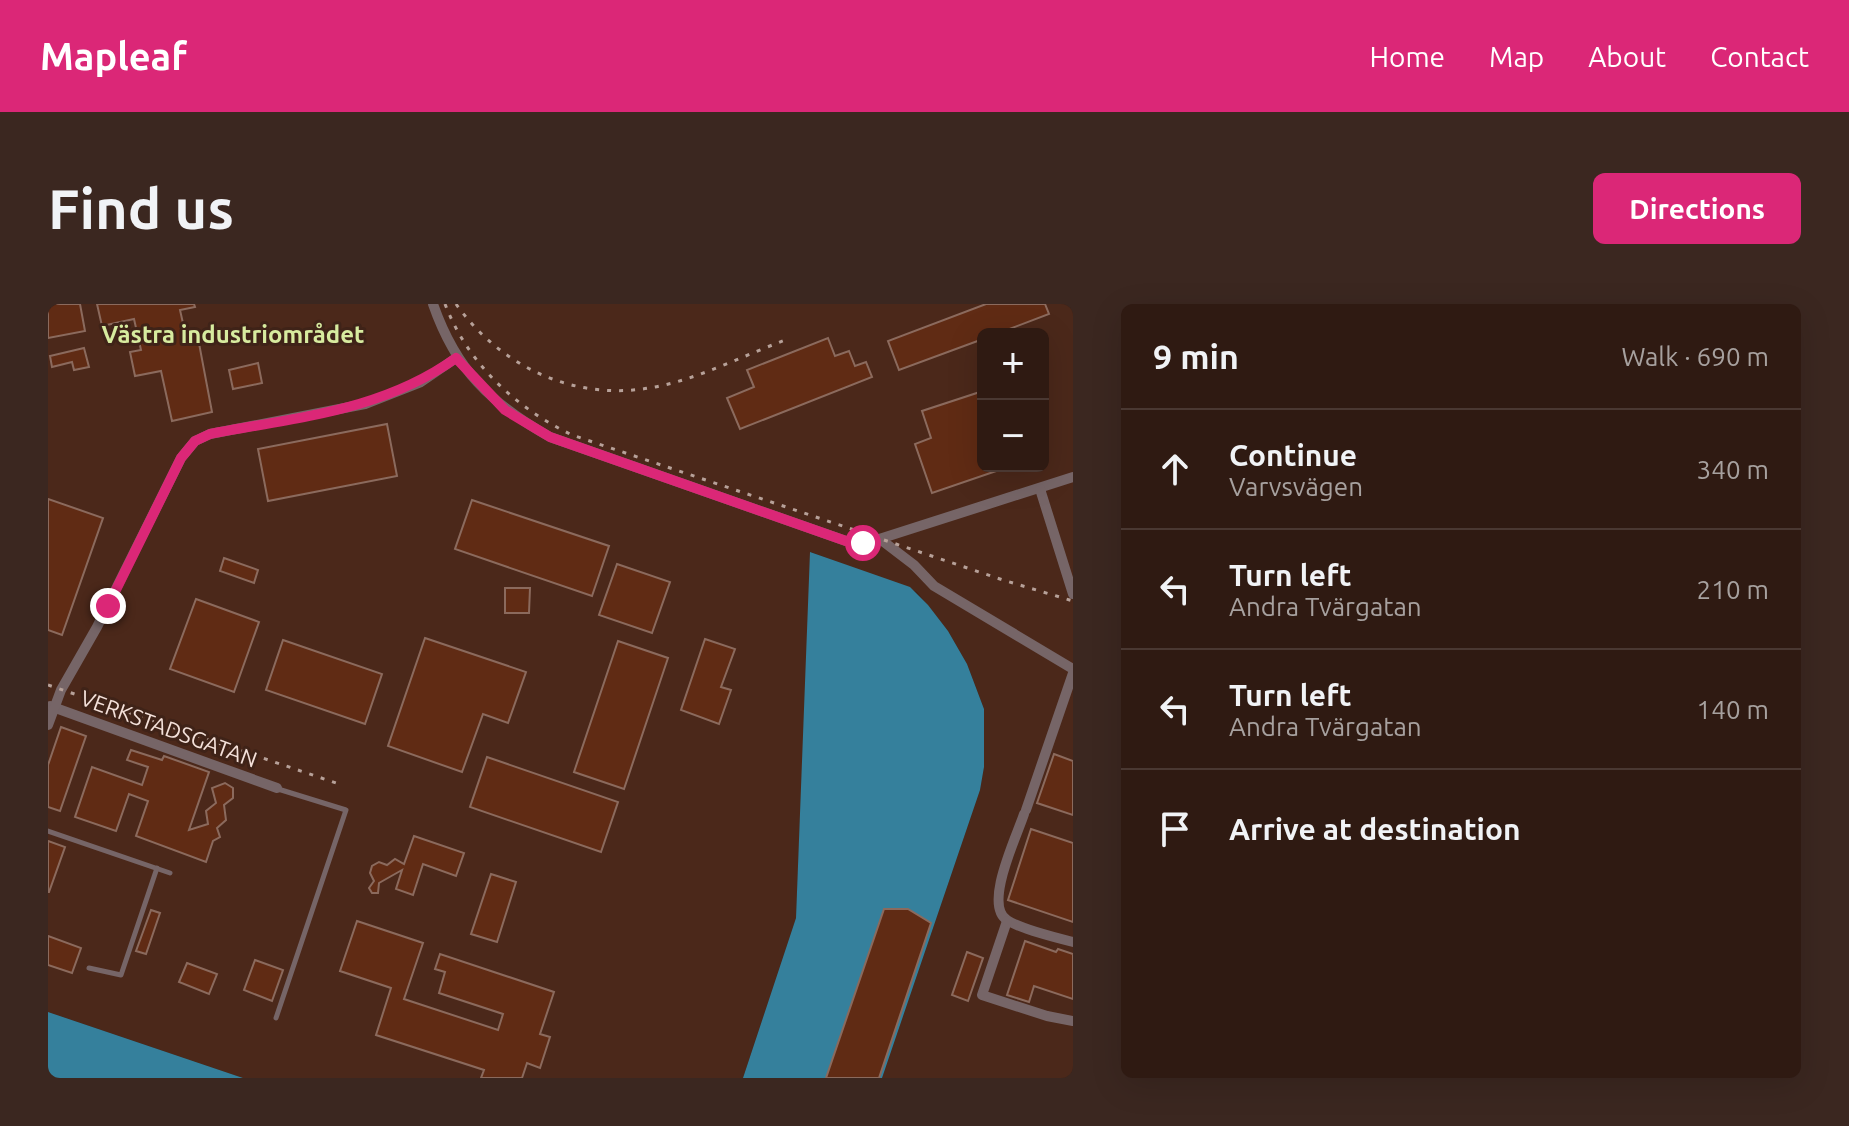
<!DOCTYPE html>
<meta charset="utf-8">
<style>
:root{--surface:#2f1a12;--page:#3b2720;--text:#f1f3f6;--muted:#a7a19f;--line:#4a3832;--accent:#db2777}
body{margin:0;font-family:Ubuntu,sans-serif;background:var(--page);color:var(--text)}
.controls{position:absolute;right:24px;top:24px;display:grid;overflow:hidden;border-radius:12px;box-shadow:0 8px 32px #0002}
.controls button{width:72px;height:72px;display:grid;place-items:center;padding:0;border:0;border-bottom:2px solid var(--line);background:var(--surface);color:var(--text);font:40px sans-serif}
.stop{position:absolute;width:24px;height:24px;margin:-18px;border:6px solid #db2777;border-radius:50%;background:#fff}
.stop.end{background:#db2777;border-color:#fff;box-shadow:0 2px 8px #0008}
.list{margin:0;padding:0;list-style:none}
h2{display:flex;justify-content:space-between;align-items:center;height:104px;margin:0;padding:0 32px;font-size:34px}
h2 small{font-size:26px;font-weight:400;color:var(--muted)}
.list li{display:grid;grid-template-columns:52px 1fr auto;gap:24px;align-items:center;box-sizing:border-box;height:120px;padding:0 32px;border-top:2px solid var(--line)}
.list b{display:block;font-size:30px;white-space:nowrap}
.list p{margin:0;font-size:26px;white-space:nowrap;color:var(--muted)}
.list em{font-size:26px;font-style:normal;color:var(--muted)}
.icon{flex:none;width:44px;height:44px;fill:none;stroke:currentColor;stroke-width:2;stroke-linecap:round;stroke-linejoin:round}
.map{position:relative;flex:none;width:1025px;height:774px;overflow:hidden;border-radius:12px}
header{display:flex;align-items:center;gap:48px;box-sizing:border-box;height:112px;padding:0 40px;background:var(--accent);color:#fff}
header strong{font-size:38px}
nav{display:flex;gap:44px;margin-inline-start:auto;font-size:28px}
.intro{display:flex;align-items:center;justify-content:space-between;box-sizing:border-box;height:192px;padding:0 48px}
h1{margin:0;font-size:56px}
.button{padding:20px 36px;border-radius:12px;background:var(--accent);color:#fff;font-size:28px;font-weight:700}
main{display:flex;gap:48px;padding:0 48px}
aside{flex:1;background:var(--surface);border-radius:12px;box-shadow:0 8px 32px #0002}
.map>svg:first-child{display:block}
.built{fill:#4b281a;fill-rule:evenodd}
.water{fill:#35809c}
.building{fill:#602b14;stroke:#8b6a5d;stroke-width:2}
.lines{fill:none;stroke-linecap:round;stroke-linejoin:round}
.service{stroke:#766567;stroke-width:5}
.minor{stroke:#766567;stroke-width:10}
.rail{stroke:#b7a199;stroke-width:3;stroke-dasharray:4 8;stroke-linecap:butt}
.route{stroke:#db2777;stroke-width:10}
.labels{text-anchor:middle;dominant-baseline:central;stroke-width:6;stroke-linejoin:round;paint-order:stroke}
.street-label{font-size:22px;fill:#f4e1da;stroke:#3f2318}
.neighbourhood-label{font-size:24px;font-weight:bold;fill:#d7eb9f;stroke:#3f2318}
</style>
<header>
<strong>Mapleaf</strong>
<nav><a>Home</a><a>Map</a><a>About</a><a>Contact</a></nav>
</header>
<div class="intro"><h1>Find us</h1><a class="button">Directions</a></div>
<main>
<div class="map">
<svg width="1025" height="774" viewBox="0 0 1025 774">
<rect width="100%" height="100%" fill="#3f2318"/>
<path class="built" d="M0,0H1025V774H834L932,486L936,463V405L919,360L900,327L869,288L763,248L748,614L695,774H195L0,708ZM935,30H995V162H935Z"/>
<g class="water">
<path d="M762,248L862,283L880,301L900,327L919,360L936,405V463L932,486L834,774H695L748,614Z"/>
<path d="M0,708L195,774H0Z"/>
</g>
<g class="building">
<path d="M0,0H32L37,27L0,34Z"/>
<path d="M49,0H146L147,3L132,6L139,37L150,34L164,108L124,117L113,67L87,72L82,48L93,46L86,15L54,22Z"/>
<path d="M938,0H997L1001,10L948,30H935V35L851,66L840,37Z"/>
<path d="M780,34L787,52L801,47L807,62L818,58L824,73L692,125L679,94L706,83L699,66Z"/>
<path d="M36,44L41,63L26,66L24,58L4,63L2,52Z"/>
<path d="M210,59L214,79L185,85L181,66Z"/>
<path d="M935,87V162L960,163L884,189L867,140L883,134L874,107Z"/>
<path d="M339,120L349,172L220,197L210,145Z"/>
<path d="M0,195L55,214L14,331L0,326Z"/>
<path d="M424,196L561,242L544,292L407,245Z"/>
<path d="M176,254L210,266L206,279L172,267Z"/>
<path d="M569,260L622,278L604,329L551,311Z"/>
<path d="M457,284H482L481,309H457Z"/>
<path d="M148,295L211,318L186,388L122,365Z"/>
<path d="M377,334L478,368L460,419L435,410L414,468L340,442Z"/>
<path d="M657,335L687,345L673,383L683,386L671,420L633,406Z"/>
<path d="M235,336L334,370L317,420L218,386Z"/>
<path d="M570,337L620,354L576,485L526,468Z"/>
<path d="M13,423L38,432L12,507L0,503V461Z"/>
<path d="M83,446L114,456L116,452L161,468L141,526L160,520L158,507L168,499L164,484L177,479L185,484V494L176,501L178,516L169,524L172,533L165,537L158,558L88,532L100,497L81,490L68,527L27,513L44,463L94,481L100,463L79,456Z"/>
<path d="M1006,450L1025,457V511L989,499Z"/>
<path d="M439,453L570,498L553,548L422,503Z"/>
<path d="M983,525L1025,539V618L960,596Z"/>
<path d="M366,532L416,549L408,572L375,560L365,591L348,585L354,566L331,579L330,589H324L321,584L326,577L322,569L324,562L331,558L339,561L347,555L356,560Z"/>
<path d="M0,537L17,543L1,588H0Z"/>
<path d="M443,570L468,578L449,638L423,630Z"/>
<path d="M836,605H860L883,619L831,774H778Z"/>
<path d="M103,606L112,609L98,650L88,647Z"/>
<path d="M309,617L375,639L356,695L450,726L455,710L391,689L397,668L387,665L392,650L506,688L492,730L502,733L492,764L479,759L474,774H433L436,766L328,731L343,684L292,667Z"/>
<path d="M0,632L33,644L24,669L0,661Z"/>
<path d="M977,637L1008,648L1010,645L1025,650V695L986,682L981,698L959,691Z"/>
<path d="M919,648L935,654L920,697L904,691Z"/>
<path d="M207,656L235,666L224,697L196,686Z"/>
<path d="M139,659L169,670L161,690L131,678Z"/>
</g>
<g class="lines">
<g class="service">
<path d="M0,527L122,569"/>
<path d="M41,664L73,671L109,564"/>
<path d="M228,714L298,506L230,485"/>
</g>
<g class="minor">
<path d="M385,0C408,66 442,99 502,133L798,237H825L1025,173"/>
<path d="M992,185L1025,290"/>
<path d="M832,235L866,261L886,282L1025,365"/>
<path d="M2,402L229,484"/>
<path d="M0,421L13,386L49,323L133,154L147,137L162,130L317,100L373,78L408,54"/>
<path d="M978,506L1025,369"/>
<path d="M976,510C969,532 935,601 959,616C972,625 1009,634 1025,638"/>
<path d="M959,617L934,691L999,712L1025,717"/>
</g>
<g class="rail">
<path d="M397,0C420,60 468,104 524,131L955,276L1025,297"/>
<path d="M408,0C452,62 525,97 601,84C647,77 696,51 740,35"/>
<path d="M0,381L291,480"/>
</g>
</g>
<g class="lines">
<path class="route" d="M60,302L133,154L147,137L162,130C250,113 334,107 408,54L457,106L502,133L798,237L815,239"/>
</g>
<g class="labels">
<g class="street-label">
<text transform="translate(121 424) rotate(20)">VERKSTADSGATAN</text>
</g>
<g class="neighbourhood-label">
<text x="185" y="30">Västra industriområdet</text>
</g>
</g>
</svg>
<div class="controls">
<button>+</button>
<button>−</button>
</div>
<div class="stop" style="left:815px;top:239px"></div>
<div class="stop end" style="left:60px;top:302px"></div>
</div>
<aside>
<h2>9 min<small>Walk · 690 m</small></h2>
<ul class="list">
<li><svg class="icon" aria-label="ahead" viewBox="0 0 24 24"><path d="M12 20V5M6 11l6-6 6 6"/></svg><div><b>Continue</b><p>Varvsvägen</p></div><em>340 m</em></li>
<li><svg class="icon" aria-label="left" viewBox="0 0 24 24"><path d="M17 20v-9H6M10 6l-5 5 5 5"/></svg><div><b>Turn left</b><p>Andra Tvärgatan</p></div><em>210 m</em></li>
<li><svg class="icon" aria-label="left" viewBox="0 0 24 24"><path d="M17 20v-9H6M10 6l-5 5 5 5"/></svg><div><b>Turn left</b><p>Andra Tvärgatan</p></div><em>140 m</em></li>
<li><svg class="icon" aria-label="arrive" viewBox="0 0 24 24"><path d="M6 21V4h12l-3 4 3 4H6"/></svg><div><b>Arrive at destination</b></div></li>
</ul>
</aside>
</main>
